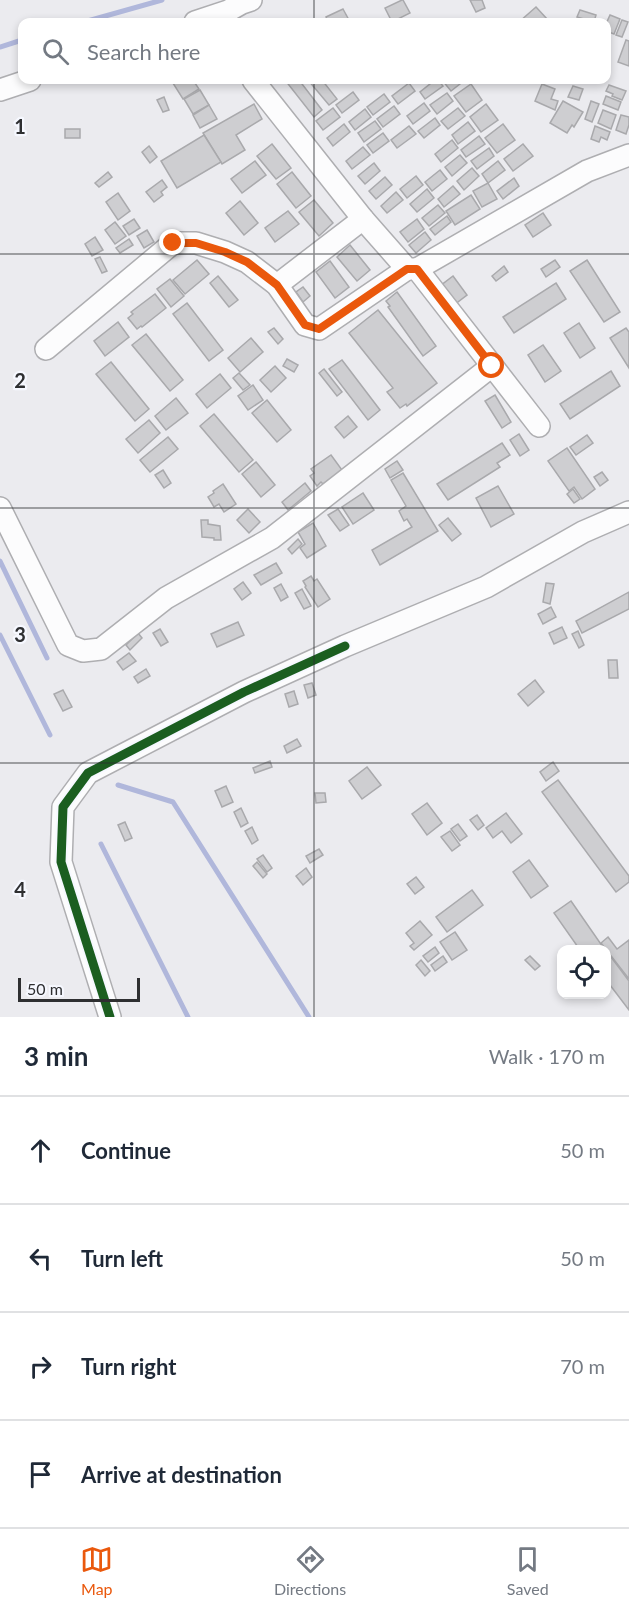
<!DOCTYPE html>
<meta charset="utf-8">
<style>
:root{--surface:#fff;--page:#f6f6f7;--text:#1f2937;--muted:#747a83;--line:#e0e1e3;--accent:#ea580c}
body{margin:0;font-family:Lato,sans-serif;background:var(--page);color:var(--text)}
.controls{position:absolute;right:18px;bottom:18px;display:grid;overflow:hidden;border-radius:12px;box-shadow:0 3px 9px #0003}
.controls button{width:54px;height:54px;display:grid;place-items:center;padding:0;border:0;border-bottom:2px solid var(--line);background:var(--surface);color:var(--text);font:30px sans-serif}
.scale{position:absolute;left:18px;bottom:15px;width:122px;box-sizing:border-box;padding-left:6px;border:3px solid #2e2f31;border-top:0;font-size:16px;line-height:21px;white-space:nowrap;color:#2e2f31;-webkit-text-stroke:4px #f6f8ff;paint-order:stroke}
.stop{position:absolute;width:18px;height:18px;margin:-14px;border:4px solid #ea580c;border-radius:50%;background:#fff}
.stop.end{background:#ea580c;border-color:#fff;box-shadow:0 2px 6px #0008}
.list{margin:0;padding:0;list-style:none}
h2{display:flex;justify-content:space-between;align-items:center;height:78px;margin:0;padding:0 24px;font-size:26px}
h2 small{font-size:20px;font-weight:400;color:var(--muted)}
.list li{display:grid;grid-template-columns:39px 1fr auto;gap:18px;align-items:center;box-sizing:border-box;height:108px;padding:0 24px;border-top:2px solid var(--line)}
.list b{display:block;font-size:22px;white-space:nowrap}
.list em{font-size:20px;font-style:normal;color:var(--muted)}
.icon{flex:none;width:33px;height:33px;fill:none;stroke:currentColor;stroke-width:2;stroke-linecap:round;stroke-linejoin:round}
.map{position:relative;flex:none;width:629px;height:1017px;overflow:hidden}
.search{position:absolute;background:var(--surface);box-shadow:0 3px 9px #0003;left:18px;right:18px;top:18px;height:66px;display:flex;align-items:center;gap:15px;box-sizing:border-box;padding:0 21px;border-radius:12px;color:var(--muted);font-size:22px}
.sheet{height:510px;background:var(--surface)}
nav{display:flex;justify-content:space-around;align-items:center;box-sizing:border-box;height:84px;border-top:2px solid var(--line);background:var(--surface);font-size:16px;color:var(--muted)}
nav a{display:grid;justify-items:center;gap:3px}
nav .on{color:var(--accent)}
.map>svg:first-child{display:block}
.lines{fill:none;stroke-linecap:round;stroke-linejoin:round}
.stream{stroke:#b0b7db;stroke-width:5}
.building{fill:#ceced1;stroke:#a9a9ac;stroke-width:1.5}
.minor-casing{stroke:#aeaeb1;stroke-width:24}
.minor{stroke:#fcfcfd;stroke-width:21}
.cycleway-casing{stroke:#f6f8ff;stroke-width:13}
.cycleway{stroke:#1b5e20;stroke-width:9}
.route{stroke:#ea580c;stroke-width:8}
.grid{fill:none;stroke:#2e2f31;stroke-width:1.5;stroke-opacity:0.55}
.grid-label{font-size:20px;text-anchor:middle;font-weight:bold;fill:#2e2f31;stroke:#f6f8ff;stroke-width:4.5;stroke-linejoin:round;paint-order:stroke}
</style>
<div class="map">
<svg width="629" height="1017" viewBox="0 0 629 1017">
<rect width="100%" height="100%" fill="#ebebef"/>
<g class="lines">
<g class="stream">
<path d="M84,22L162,0"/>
<path d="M0,47L22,40"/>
<path d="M0,561L47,658"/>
<path d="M0,635L50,735"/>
<path d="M118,785L173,802L309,1017"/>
<path d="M101,844L188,1017"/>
</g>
</g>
<g class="building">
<path d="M402,0H403L410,13L392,22L385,8Z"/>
<path d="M470,0H482L485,8L476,12Z"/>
<path d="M536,7L547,19L543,22H519Z"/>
<path d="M343,9L350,22H328L326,17Z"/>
<path d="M580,10L596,15L594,22L577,17Z"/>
<path d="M610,15L620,19L614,34L606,31V24Z"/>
<path d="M622,20L628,22L622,37L616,35Z"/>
<path d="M626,40L629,41V66L618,62Z"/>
<path d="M171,80H193L199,89L183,99Z"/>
<path d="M285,80H299L322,110L314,117Z"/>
<path d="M308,80H322L337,99L329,105Z"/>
<path d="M435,80H438L443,86L425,99L420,92Z"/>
<path d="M442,80H465L451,91Z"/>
<path d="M409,83L415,91L398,104L392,96Z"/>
<path d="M471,84L482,100L466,112L454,96Z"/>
<path d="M542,84L555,89L551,99L558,101L555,110L535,101Z"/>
<path d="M609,85L626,91L622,100L612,96L613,94L606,91Z"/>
<path d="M573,86L583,89L579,100L568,97Z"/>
<path d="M200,90L209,105L193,114L184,99Z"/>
<path d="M353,92L359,100L342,113L336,105Z"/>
<path d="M447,93L453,101L437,114L430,105Z"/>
<path d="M384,94L390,102L373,115L367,107Z"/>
<path d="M606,96L621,102L618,110L603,104Z"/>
<path d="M164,97L169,110L163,112L157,100Z"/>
<path d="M563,101L583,112L574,127L572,125L567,133L550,123Z"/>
<path d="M591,101L599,104L592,122L585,119Z"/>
<path d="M424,103L430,111L413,124L407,116Z"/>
<path d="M254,104L262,119L236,135L245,150L222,164L203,133Z"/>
<path d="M486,104L498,120L481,132L470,117Z"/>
<path d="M209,105L217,119L200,128L193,115Z"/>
<path d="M394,106L400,114L383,127L377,119Z"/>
<path d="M333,108L340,117L323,130L316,121Z"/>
<path d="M458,108L465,116L448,129L441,121Z"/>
<path d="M365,109L371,117L355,130L349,122Z"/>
<path d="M603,110L616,115L611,129L598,123Z"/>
<path d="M621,115L629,117V125L626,134L616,130Z"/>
<path d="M435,118L440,125L424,138L418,131Z"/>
<path d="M375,121L381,129L364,142L358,133Z"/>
<path d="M468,122L475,131L458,144L452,135Z"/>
<path d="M344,124L350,132L333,146L327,138Z"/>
<path d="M503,124L515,140L497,153L485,138Z"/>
<path d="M409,126L416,134L397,148L391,140Z"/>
<path d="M595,126L610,132L607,140L601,137L599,142L591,139Z"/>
<rect x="65" y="129" width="15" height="9"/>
<path d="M383,133L389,141L373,153L367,145Z"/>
<path d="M204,135L221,162L177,188L161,161Z"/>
<path d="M479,136L485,144L466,157L461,150Z"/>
<path d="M452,140L458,148L441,162L435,154Z"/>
<path d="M272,144L291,168L276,179L257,156Z"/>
<path d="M523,144L533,156L513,171L504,159Z"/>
<path d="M149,146L157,157L150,163L142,152Z"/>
<path d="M363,147L370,155L352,169L346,161Z"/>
<path d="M489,148L494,156L477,169L471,161Z"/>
<path d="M460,155L467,163L452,176L445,167Z"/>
<path d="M255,161L266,175L242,193L231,179Z"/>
<path d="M498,161L505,170L488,183L482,174Z"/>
<path d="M374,163L380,171L365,184L358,176Z"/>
<path d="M472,168L479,176L464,190L457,181Z"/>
<path d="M440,170L447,179L432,191L425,182Z"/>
<path d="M108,172L112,177L99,187L95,183Z"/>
<path d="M292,172L311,196L296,208L277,184Z"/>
<path d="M416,176L423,185L407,198L400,189Z"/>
<path d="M385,177L392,185L376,199L369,191Z"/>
<path d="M514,178L519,186L503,199L497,191Z"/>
<path d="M162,180L167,187L161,192L163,195L154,202L146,192Z"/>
<path d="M488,183L497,199L482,207L473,191Z"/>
<path d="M453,186L460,194L444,207L438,199Z"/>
<path d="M427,189L434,198L417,212L410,204Z"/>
<path d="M396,192L403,200L387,213L381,206Z"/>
<path d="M118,193L130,211L118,220L106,202Z"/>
<path d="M471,195L480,209L455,225L446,211Z"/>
<path d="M314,200L333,223L319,236L299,212Z"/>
<path d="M240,201L258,223L244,235L226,213Z"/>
<path d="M438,205L445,213L429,226L422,218Z"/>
<path d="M288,211L299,224L275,242L265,228Z"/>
<path d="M543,213L551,225L533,237L525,225Z"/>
<path d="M447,216L451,222L435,235L430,229Z"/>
<path d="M134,219L140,228L129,235L123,226Z"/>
<path d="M417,219L424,229L408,242L400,232Z"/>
<path d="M115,222L126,236L115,244L105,230Z"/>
<path d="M147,230L154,242L144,248L137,236Z"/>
<path d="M425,232L431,240L416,253L409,245Z"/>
<path d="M95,237L103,250L92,256L85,244Z"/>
<path d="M129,239L133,245L120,253L116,248Z"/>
<path d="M350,245L370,270L357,281L337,257Z"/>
<path d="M100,257L107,271L102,273L95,259Z"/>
<path d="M197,260L209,274L185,294L173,280Z"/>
<path d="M555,260L560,267L546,277L541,269Z"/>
<path d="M587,260L620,312L604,322L570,271Z"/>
<path d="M330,261L349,287L335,298L316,272Z"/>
<path d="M504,266L508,272L496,281L492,276Z"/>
<path d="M218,276L238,300L229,307L210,283Z"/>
<path d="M453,276L467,295L454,305L440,286Z"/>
<path d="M170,279L184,296L171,307L157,289Z"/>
<path d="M556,283L566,299L514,333L503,317Z"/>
<path d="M303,287L310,296L303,302L296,292Z"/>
<path d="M397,292L436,346L423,356L388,307L390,306L386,301Z"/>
<path d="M155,294L166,308L142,327L141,326L137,329L128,318L133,314L131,312Z"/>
<path d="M187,303L223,350L209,361L173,314Z"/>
<path d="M378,310L437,383L407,406L406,404L400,408L387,392L393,388L349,333Z"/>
<path d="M118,322L129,337L105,356L94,341Z"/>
<path d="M579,323L595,348L580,358L564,333Z"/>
<path d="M274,328L283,339L278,344L268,332Z"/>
<path d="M626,328L629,332V368L610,338Z"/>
<path d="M146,334L183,380L170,391L132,345Z"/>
<path d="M251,338L263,352L240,372L228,358Z"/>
<path d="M543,345L561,371L545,382L528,355Z"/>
<path d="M287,359L298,365L294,372L283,366Z"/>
<path d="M342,360L380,410L368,420L329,369Z"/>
<path d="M111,362L149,409L135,421L96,374Z"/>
<path d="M275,366L286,378L271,392L260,380Z"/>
<path d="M324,369L342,392L337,396L319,373Z"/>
<path d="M611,371L620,386L570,419L560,404Z"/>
<path d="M239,373L250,385L243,390L233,378Z"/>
<path d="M220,374L231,388L207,408L196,394Z"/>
<path d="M253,385L263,400L248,410L238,396Z"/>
<path d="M495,395L511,422L502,428L485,401Z"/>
<path d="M176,398L188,413L166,430L155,416Z"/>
<path d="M267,400L291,430L277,442L252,413Z"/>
<path d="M214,414L253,460L239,472L200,426Z"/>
<path d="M348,416L357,427L344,438L335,427Z"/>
<path d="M149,420L160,433L138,453L126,439Z"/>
<path d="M519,434L529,450L520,456L510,440Z"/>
<path d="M587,435L593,443L576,455L570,447Z"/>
<path d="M168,437L178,449L150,472L140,460Z"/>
<path d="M502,443L510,455L497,463L500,467L448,500L437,484Z"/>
<path d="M567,448L595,489L582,499L574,487L569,491L548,461Z"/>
<path d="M331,455L342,470L323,484L321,482L317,486L310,476L314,473L311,469Z"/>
<path d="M397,461L403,470L390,478L385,469Z"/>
<path d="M256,462L275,485L261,497L242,474Z"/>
<path d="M163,470L171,483L164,488L155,475Z"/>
<path d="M602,472L608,480L600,486L594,477Z"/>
<path d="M403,473L438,531L380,565L372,550L412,527L407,519L404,521L399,511L406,506L391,480Z"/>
<path d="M305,483L311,491L288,510L282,502Z"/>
<path d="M223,484L236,504L224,512L219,504L214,507L208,497L214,493L213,491Z"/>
<path d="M498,486L514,514L491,527L476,498Z"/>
<path d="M573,489L580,499L574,503L567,494Z"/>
<path d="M363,493L374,510L353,524L342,507Z"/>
<path d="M248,509L260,522L249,533L237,520Z"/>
<path d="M338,509L349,525L340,531L328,515Z"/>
<path d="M448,518L461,534L452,541L439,525Z"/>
<path d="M201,520H208V524L220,526L221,540H214V538L202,537Z"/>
<path d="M313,523L326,546L307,558L300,548L305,544L298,532Z"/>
<path d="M298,539L302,544L292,554L288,549Z"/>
<path d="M276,563L282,573L261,585L254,575Z"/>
<path d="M311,576L314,581L317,579L330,599L318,607L305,587L306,586L303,581Z"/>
<path d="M243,582L251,593L242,600L234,589Z"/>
<path d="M546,583L554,584L550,604L543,602Z"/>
<path d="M281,584L288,597L281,601L274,588Z"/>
<path d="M302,589L311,606L304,609L295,593Z"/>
<path d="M629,592V609L582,633L576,621Z"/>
<path d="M551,607L556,617L543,624L538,614Z"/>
<path d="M238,622L244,635L217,647L211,634Z"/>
<path d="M562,627L567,638L554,644L549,633Z"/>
<path d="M160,629L168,642L161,646L153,633Z"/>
<path d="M578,631L584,645L579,648L572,634Z"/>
<path d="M138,633L142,638L130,650L126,645Z"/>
<path d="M129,653L136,661L123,670L117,662Z"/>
<path d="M608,660H617L618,678H609Z"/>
<path d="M146,669L150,676L138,683L134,677Z"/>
<path d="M535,680L544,692L528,706L518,694Z"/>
<path d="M312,683L316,695L308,698L304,685Z"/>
<path d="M63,690L72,707L63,711L54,694Z"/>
<path d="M294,691L298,704L289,707L285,694Z"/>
<path d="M297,739L301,746L287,753L284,746Z"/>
<path d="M270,761L272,767L255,773L253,768Z"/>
<path d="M553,762L559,771L546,781L540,772Z"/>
<path d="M367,767L381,785L362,799L349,781Z"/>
<path d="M558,780L629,876V882L616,892L542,792Z"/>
<path d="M226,786L233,802L222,807L215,791Z"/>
<path d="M315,793H325L326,802L316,803Z"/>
<path d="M427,803L442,823L427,835L412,814Z"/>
<path d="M241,808L248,823L241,827L234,812Z"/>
<path d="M506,813L522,834L511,843L502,831L493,838L486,828Z"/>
<path d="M477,815L484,825L478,830L470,820Z"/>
<path d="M125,822L132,838L125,841L118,825Z"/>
<path d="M458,824L467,836L460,841L451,829Z"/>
<path d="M252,827L258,840L252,844L245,831Z"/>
<path d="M450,831L460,845L452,851L441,837Z"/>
<path d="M319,849L323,855L310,863L306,856Z"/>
<path d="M263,855L272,868L267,872L257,859Z"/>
<path d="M529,860L548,886L531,898L513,872Z"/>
<path d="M257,862L267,874L263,878L253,866Z"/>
<path d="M306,868L312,877L303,885L296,876Z"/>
<path d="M416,877L424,887L415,894L407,884Z"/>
<path d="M472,890L483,905L447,932L436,917Z"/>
<path d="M571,901L605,950H580L554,913Z"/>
<path d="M420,921L432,935L414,950L410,946L414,943L406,933Z"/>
<path d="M455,932L467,950L452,960L440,942Z"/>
<path d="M608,937L617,949L629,940V979L601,943Z"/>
<path d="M435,947L439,953L428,962L423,956Z"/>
<path d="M608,953L629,981V1010L610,985L606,987V955Z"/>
<path d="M443,956L447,962L435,971L431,965Z"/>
<path d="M530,956L540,966L535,970L525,960Z"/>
<path d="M421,960L430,971L425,976L416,965Z"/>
</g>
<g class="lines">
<defs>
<g id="minor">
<path d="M195,22L228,11L242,3L251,0"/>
<path d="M253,80L363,219L407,269H417L539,426"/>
<path d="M0,90L30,80"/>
<path d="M417,269L587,171L629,155"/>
<path d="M277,285L363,219"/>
<path d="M46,349L173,243H196L225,252L247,262L277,285L305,325L319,329L407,269"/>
<path d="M0,508L68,645L83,651L101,649L166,598L272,538L492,366"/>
<path d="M110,1017L61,862L63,807L88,773L244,692L345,646L486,587L583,532L629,512"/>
</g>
</defs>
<use href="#minor" class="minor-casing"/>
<use href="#minor" class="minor"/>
<defs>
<path id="cycleway" d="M110,1017L61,862L63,807L88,773L244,692L345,646"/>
</defs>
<use href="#cycleway" class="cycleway-casing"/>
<use href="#cycleway" class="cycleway"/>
</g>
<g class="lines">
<path class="route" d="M173,243H196L225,252L247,262L277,285L305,325L319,329L407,269H417L492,366"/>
</g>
<path class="grid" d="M314,0V22M314,80V1017M0,254H629M0,508H629M0,763H629"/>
<g class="grid-label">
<text x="20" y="134">1</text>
<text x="20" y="388">2</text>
<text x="20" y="642">3</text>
<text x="20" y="897">4</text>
</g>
</svg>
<div class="controls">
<button><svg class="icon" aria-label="locate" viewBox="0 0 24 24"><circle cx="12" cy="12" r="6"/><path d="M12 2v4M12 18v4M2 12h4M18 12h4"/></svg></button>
</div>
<div class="scale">50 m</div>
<div class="stop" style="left:492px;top:366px"></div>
<div class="stop end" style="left:173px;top:243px"></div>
<div class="search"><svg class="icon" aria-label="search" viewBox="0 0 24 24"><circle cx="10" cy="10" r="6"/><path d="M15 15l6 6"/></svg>Search here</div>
</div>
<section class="sheet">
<h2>3 min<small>Walk · 170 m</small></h2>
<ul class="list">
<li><svg class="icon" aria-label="ahead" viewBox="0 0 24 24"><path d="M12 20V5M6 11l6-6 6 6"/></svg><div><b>Continue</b></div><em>50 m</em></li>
<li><svg class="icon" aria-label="left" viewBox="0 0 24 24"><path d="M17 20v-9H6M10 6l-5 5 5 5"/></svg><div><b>Turn left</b></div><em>50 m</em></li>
<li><svg class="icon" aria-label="right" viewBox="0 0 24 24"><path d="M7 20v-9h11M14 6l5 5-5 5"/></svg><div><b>Turn right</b></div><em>70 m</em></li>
<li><svg class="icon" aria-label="arrive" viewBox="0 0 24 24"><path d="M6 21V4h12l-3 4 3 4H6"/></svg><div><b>Arrive at destination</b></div></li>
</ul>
</section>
<nav>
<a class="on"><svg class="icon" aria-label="map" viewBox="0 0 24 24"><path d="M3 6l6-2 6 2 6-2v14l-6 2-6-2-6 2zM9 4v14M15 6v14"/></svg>Map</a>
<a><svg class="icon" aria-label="directions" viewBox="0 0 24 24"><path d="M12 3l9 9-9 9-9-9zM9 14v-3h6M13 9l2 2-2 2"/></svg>Directions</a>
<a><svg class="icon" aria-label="saved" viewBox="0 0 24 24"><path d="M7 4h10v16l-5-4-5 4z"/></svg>Saved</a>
</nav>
